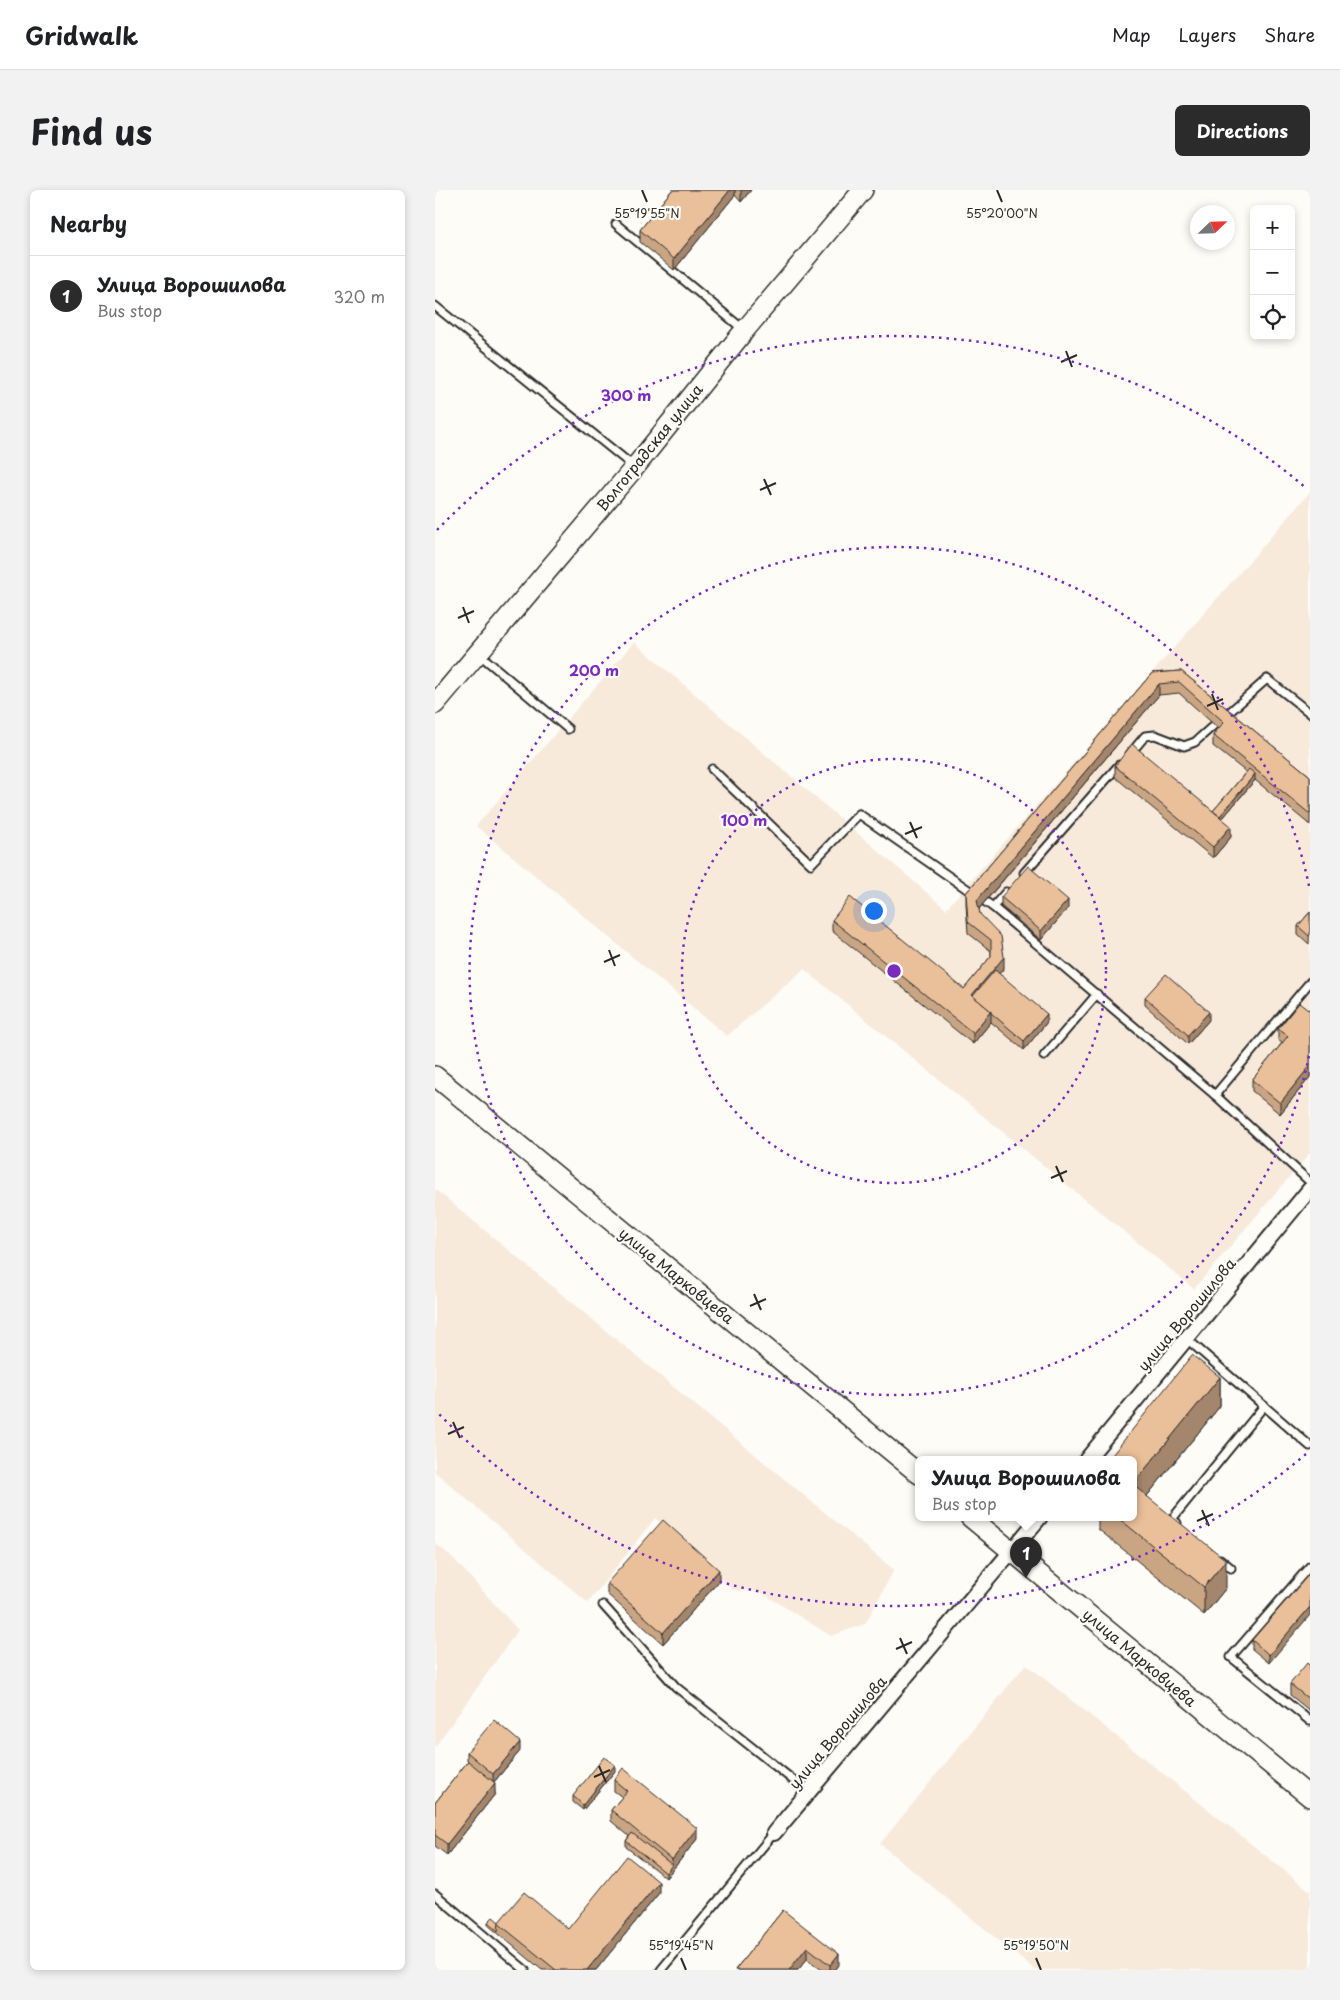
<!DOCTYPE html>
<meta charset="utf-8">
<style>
:root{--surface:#fff;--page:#f2f2f2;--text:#202124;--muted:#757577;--line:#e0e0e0;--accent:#2b2b2b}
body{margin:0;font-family:"Playpen Sans",sans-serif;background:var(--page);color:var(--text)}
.controls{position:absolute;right:15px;top:15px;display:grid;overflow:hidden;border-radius:8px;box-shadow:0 2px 8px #0003}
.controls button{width:45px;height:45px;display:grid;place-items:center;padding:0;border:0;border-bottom:1px solid var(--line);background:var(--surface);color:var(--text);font:25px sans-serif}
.compass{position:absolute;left:755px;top:15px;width:45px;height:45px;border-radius:50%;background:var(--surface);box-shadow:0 2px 8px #0003;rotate:67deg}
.you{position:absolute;left:438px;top:720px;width:18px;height:18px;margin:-12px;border:4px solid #fff;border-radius:50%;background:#1a73e8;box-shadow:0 0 0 8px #1a73e833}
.badge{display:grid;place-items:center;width:32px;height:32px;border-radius:50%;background:var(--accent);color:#fff;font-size:16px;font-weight:700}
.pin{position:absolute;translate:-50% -41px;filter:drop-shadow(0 1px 2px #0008)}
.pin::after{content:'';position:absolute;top:26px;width:18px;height:15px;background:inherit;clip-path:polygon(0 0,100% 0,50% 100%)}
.popup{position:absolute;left:480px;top:1266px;width:222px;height:65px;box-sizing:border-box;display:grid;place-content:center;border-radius:8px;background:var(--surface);filter:drop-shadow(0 1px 4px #0005);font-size:16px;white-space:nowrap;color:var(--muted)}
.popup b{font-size:19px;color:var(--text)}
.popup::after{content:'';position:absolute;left:50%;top:100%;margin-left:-10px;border:10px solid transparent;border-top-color:var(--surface)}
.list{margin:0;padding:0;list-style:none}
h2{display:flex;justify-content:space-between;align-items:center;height:65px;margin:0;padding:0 20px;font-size:21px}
h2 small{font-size:16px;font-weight:400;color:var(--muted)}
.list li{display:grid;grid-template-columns:32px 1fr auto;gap:15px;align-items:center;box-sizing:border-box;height:80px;padding:0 20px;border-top:1px solid var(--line)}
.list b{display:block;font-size:19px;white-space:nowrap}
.list p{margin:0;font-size:16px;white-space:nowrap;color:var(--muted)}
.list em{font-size:16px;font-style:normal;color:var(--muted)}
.icon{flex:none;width:28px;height:28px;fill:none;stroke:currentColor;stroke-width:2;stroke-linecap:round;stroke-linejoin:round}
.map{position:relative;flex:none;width:875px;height:1780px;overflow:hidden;border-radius:8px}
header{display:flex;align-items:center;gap:30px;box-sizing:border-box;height:70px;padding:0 25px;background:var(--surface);border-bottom:1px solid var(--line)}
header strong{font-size:24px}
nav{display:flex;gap:28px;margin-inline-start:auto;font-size:18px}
.intro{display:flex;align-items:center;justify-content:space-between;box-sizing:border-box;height:120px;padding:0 30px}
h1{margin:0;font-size:35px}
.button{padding:12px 22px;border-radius:8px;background:var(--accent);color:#fff;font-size:18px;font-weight:700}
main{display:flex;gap:30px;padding:0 30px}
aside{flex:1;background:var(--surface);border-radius:8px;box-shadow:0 2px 8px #0003}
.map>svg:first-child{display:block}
.built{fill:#f7eadb}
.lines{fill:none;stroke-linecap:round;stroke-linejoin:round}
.lane-casing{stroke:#2b2b2b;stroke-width:11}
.street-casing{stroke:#2b2b2b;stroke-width:18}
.secondary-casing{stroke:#2b2b2b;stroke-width:22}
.lane{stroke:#fdfcf7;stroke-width:7}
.street{stroke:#fdfcf7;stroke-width:14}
.secondary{stroke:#fdfcf7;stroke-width:19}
.wall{fill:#c9a584;stroke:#2b2b2b}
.shaded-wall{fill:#a4866c;stroke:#2b2b2b}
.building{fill:#eac09a;stroke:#2b2b2b}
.ticks{fill:none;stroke:#2b2b2b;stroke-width:2}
.ring{fill:none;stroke:#7b2cbf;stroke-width:2.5;stroke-dasharray:2.5 5}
.labels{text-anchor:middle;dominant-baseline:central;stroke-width:4.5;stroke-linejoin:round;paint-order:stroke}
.street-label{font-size:15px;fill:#2b2b2b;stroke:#fdfcf7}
.ticks-label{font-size:12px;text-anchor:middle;fill:#2b2b2b;stroke:#fdfcf7;stroke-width:4.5;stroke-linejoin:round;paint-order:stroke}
.centre{fill:#7b2cbf;stroke:#fdfcf7;stroke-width:2.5}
.ring-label{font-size:15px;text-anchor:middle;font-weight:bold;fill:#7b2cbf;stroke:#fdfcf7;stroke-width:4.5;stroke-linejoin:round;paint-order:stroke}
</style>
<header>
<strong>Gridwalk</strong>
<nav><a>Map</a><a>Layers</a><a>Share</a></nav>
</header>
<div class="intro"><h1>Find us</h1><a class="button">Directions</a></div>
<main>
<aside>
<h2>Nearby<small></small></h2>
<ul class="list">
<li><span class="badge">1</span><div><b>Улица Ворошилова</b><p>Bus stop</p></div><em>320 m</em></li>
</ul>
</aside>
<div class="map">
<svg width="875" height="1780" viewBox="0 0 875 1780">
<rect width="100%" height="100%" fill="#fdfcf7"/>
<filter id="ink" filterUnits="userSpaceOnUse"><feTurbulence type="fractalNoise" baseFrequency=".02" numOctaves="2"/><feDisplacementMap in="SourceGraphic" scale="10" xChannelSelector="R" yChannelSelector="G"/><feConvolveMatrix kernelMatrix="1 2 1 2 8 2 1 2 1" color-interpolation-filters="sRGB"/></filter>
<g filter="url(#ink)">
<g class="built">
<path d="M875,302V963L759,1099L369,779L292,846L41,636L199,452L511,719Z"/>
<path d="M0,999L459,1380L430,1434L396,1446L324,1401L298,1400L220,1328L153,1413L0,1282Z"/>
<path d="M0,1353L18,1368L83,1440L0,1557Z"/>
<path d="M591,1474L875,1701V1780H600L445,1654Z"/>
</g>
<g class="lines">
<defs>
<g id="lane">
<path d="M181,34L309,140"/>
<path d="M0,116L198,276"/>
<path d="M44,464L133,539"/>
<path d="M789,527L832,489L875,523"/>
<path d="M695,564L710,546L720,545L749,556L760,552L779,535"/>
<path d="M277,579L376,674L424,624L558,717"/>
<path d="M589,683L684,575"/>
<path d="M571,702L558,717L780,905L875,992"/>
<path d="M609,866L662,804"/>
<path d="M780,905L875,792"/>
<path d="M752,1149L875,1256"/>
<path d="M742,1333L737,1329L829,1216"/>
<path d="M785,1369L796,1378"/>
<path d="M875,1376L796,1467L875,1531"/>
<path d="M168,1415L241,1497L373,1602"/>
<path d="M0,1704L90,1780"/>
<path d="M226,1780L339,1643"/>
</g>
<g id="street">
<path d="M652,1269L875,999"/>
<path d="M339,1643L605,1327"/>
</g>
<g id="secondary">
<path d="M0,514L200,277L309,141L428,0"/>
<path d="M0,886L484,1284"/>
<path d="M535,1327L875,1607"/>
</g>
</defs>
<use href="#lane" class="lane-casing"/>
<use href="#street" class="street-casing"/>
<use href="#secondary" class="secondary-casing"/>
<use href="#lane" class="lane"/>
<use href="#street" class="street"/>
<use href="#secondary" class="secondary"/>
</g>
<g class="wall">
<path d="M237,0H316L306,12L300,5L239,80L205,52V40Z"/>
<path d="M746,481L875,586V635L820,590L787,629L796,647L778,668L680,587V576L778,621L811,582L778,556V545L784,539L744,503L724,505L544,719L545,724L569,778L564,784L612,832L589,860L556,832L538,854L397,741V730L529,799L556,766V761L533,743L531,714V703L717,483Z"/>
<path d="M566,707L633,718L606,750L566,716Z"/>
<path d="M875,722L874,754L863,744V736Z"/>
<path d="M710,807L774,830L753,854L710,815Z"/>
<path d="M875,818V887L845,924L817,901V890L847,853L843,850V839L873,820Z"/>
<path d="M785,1187V1216L712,1306L791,1398L769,1425L663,1339V1328L662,1327H698Z"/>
<path d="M875,1383L834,1473L817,1459V1450Z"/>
<path d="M284,1391L228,1454L172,1404V1393Z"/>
<path d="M875,1476V1521L855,1505V1494Z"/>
<path d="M85,1561L59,1592L60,1604L12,1665L0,1656V1613L33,1571L32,1570V1562Z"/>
<path d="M180,1581L148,1620L138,1612V1606Z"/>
<path d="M179,1590L262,1649L231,1688L191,1657V1651L194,1646L176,1631V1620L187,1607L179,1601Z"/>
<path d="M224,1703L161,1780H107L53,1735V1732H64L133,1739Z"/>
<path d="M348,1720L404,1775L400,1780H387L372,1769L363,1780H300Z"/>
</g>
<g class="shaded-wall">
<path d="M295,0H300V5L239,80V69Z"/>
<path d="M307,0H316L306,12V1Z"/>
<path d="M724,494V505L542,721V710Z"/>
<path d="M820,584V590L782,635V630Z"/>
<path d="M796,636V647L778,668V657Z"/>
<path d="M633,710V718L606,750V741Z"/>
<path d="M569,767V778L541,811L537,805Z"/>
<path d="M556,821V832L538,854V843Z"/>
<path d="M774,822V830L753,854V845Z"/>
<path d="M612,824V832L589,860V851Z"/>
<path d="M875,876V887L845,924V913Z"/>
<path d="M785,1187V1216L698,1323V1294Z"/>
<path d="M791,1370V1398L769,1425V1397Z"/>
<path d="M284,1380V1391L228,1454V1443Z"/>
<path d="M875,1417V1425L834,1473V1465Z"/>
<path d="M85,1552V1561L58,1593V1584Z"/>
<path d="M180,1575V1581L148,1620V1615Z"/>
<path d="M60,1593V1604L12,1665V1654Z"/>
<path d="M262,1638V1649L231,1688V1683L237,1675V1670Z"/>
<path d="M224,1692V1703L161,1780H152Z"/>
<path d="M372,1757V1769L363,1780H354Z"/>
<path d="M404,1764V1775L400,1780H395V1775Z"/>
</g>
<g class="building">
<path d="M237,0H295L239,69L205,40Z"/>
<path d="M746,481L875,586V624L778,545L789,532L744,492L724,494L542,710L545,724L566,746L569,767L537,805L556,821L538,843L397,730L415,707L529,799L556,766V750L533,732L531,703L717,483Z"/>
<path d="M697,554L796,636L778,657L680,576Z"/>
<path d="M814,579L820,584L785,626L778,621Z"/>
<path d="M593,676L633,710L606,741L566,707Z"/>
<path d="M875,722V745L874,746L863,736Z"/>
<path d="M560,780L612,824L589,851L556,823V821L538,806Z"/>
<path d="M731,784L774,822L753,845L710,807Z"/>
<path d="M864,813L873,820L875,818V876L845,913L817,890L853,846L843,839Z"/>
<path d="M757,1165L785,1187L698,1294V1269H674Z"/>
<path d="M698,1295L791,1370L769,1397L682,1327H698Z"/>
<path d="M228,1330L284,1380L228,1443L172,1393Z"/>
<path d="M875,1383V1417L834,1465L817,1450Z"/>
<path d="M872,1473L875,1476V1510L855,1494Z"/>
<path d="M59,1530L85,1552L58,1584L32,1562Z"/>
<path d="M169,1567L180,1575L148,1615L138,1606Z"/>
<path d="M33,1571L60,1593L12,1654L0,1645V1613Z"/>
<path d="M188,1578L262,1638L237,1670L176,1620L192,1601L179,1590Z"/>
<path d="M197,1643L237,1675L231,1683L191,1651Z"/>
<path d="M192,1666L224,1692L152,1780H121L63,1733L89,1702L133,1739Z"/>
<path d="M348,1720L404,1764L395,1775L372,1757L354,1780H300Z"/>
<path d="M58,1727L64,1732L63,1741L53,1732Z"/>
</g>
</g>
<path class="ticks" d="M207,0L212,12M562,0L567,12M631,161L637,177M626,172L642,165M329,289L336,305M325,300L341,293M28,417L34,433M23,428L39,421M777,504L783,520M772,516L788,509M475,632L482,648M470,644L487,637M174,760L180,776M169,772L185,765M621,976L628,992M616,988L632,981M319,1104L326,1120M315,1116L331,1109M18,1232L25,1248M13,1244L29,1237M767,1320L774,1336M762,1331L778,1324M465,1448L472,1464M461,1459L477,1452M164,1576L171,1592M159,1587L175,1580M246,1768L251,1780M601,1768L606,1780"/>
<g class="ring">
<circle cx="459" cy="781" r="212"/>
<path d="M874 866A424 424 0 1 1 874 696"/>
<path d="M871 1264A635 635 0 0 1 2 1222M2 340A635 635 0 0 1 871 298"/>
</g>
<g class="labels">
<g class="street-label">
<text transform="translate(214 257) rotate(-51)">Волгоградская улица</text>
<text transform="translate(242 1085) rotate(39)">улица Марковцева</text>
<text transform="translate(751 1124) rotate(-50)">улица Ворошилова</text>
<text transform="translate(705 1467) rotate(40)">улица Марковцева</text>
<text transform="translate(402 1542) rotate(-50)">улица Ворошилова</text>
</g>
</g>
<g class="ticks-label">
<text x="212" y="28">55°19'55"N</text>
<text x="567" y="28">55°20'00"N</text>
<text x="246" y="1760">55°19'45"N</text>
<text x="601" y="1760">55°19'50"N</text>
</g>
<circle cx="459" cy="781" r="8" class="centre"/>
<g class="ring-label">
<text x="191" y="211">300 m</text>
<text x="159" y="486">200 m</text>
<text x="309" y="636">100 m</text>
</g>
</svg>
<div class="controls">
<button>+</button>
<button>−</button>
<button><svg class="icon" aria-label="locate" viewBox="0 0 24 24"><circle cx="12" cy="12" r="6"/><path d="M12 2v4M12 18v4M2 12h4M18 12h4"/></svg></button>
</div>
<svg class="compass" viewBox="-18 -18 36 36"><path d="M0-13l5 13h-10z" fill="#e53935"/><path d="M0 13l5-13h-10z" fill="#757577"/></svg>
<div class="you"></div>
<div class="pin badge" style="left:591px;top:1388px">1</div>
<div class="popup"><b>Улица Ворошилова</b>Bus stop</div>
</div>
</main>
